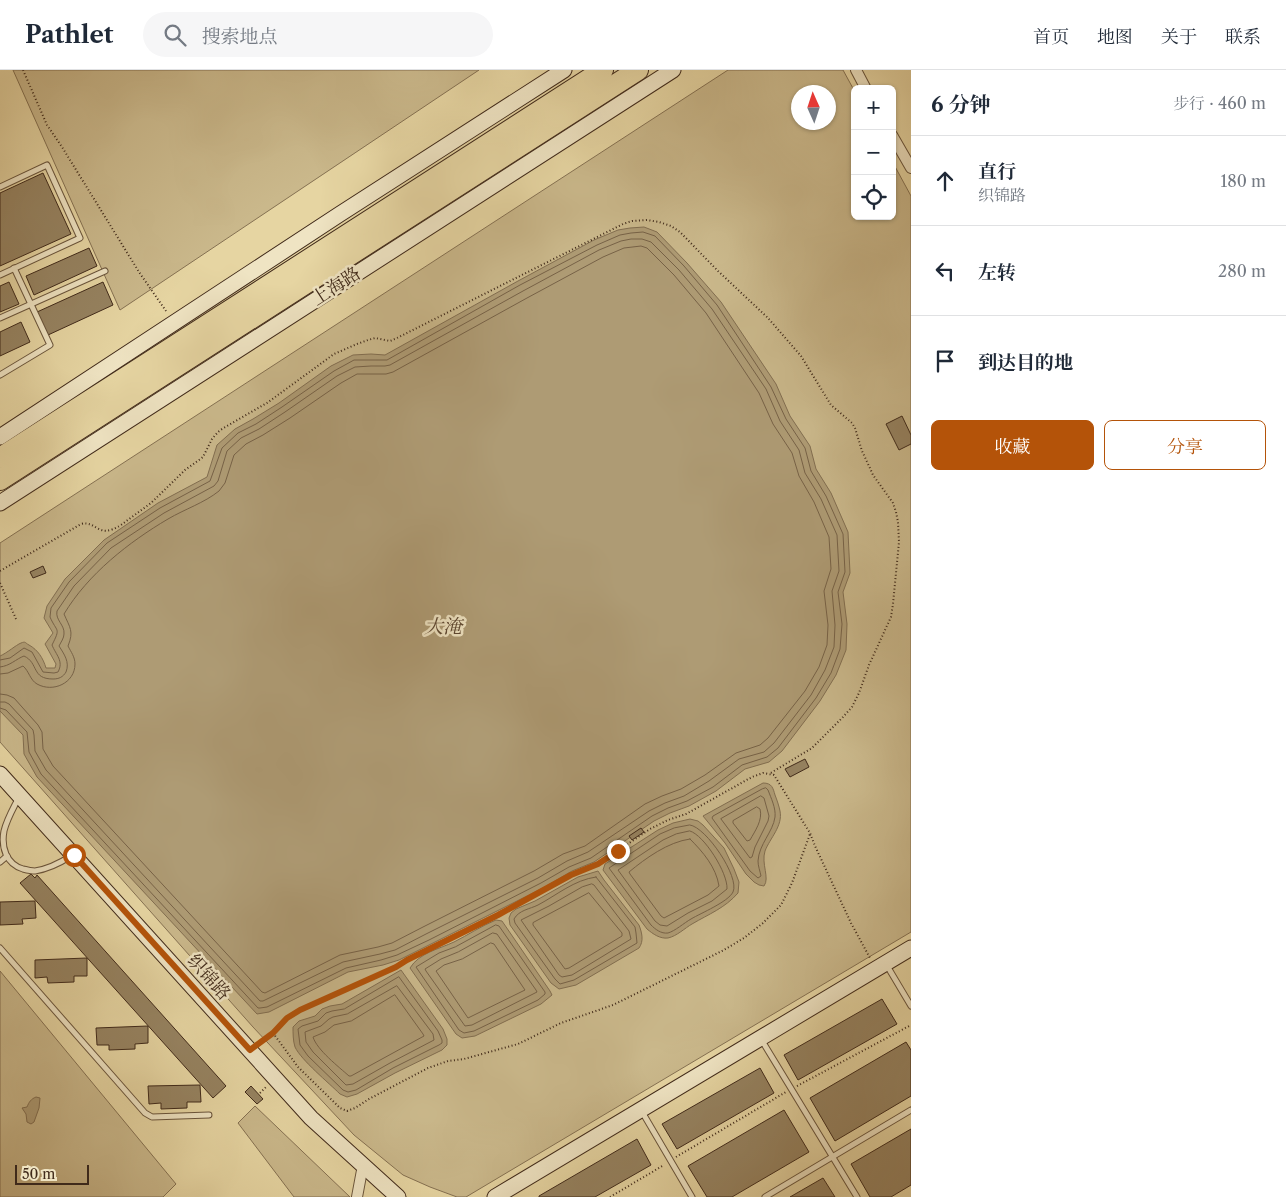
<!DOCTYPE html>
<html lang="zh">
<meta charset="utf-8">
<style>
:root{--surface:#fff;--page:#f6f6f7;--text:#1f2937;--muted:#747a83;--line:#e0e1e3;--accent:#b45309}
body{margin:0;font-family:"Libre Caslon Text","Noto Serif SC",serif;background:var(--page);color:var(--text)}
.controls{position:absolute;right:15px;top:15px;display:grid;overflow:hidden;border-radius:8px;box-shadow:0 1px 4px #0004}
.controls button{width:45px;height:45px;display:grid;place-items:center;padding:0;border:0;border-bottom:1px solid var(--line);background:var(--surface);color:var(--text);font:25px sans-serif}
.compass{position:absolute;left:791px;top:15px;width:45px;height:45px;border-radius:50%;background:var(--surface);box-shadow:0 1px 4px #0004;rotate:357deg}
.scale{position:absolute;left:15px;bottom:12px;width:74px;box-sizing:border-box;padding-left:5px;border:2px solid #402a1a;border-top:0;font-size:14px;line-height:18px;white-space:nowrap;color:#402a1a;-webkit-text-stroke:4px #efe4c3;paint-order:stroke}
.stop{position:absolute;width:15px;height:15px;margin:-11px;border:4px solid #b45309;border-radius:50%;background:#fff}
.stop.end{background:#b45309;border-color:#fff;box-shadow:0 1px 5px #0008}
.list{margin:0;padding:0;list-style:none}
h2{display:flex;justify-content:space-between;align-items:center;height:65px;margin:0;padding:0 20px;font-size:21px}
h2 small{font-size:16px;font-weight:400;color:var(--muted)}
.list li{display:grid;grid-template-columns:32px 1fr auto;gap:15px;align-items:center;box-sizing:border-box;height:90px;padding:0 20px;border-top:1px solid var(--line)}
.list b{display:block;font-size:19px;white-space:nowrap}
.list p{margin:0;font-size:16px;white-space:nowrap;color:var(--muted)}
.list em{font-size:16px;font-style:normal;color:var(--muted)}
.actions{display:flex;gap:10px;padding:15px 20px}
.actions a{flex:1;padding:11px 0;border:1px solid var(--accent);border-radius:8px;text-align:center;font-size:18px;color:var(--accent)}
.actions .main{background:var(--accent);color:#fff}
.icon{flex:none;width:28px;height:28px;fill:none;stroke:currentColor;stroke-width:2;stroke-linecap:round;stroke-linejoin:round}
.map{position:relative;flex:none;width:911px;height:1127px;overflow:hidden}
header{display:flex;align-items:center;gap:30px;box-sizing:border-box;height:70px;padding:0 25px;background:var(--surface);border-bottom:1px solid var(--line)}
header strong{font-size:24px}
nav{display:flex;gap:28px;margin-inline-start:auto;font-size:18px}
.search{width:350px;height:45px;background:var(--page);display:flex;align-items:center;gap:12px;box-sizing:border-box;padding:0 18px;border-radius:28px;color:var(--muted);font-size:19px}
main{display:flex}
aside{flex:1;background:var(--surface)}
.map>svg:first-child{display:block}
.green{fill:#cab88b;stroke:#857152;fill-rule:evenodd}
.water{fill:#ae9b74;stroke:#826e50}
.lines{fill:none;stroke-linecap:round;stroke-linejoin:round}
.shore{stroke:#776247;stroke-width:1}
.building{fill:#968361;stroke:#402a1a}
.lane-casing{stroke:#6a553c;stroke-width:7}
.street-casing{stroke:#6a553c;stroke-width:12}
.secondary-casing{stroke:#402a1a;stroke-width:17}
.highway-casing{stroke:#402a1a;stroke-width:22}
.path{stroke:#402a1a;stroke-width:2;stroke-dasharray:1 2.5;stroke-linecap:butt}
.lane{stroke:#efe4c3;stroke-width:5}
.street{stroke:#efe4c3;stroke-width:10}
.secondary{stroke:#efe4c3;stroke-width:15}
.highway{stroke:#e6d5a2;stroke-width:20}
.route{stroke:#b45309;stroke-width:6}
.labels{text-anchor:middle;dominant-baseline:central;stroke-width:5;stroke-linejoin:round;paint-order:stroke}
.street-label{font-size:18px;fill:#402a1a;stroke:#efe4c3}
.water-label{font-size:19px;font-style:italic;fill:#5c4630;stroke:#efe4c3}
</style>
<header>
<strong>Pathlet</strong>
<div class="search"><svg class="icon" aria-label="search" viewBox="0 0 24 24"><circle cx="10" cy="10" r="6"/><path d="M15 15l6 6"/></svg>搜索地点</div>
<nav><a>首页</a><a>地图</a><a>关于</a><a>联系</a></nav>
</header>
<main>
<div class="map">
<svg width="911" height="1127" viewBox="0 0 911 1127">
<rect width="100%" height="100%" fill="#e6d5a2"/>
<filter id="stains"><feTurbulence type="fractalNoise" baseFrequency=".004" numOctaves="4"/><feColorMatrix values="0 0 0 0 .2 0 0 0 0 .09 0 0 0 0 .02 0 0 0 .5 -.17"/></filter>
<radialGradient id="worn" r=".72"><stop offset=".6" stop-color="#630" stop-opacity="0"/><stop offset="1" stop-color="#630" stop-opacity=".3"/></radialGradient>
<g class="green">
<path d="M13,0H479L120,240Z"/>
<path d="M728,0H843L855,22V146H892V91L911,126V862L466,1127H457L430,1117L403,1105L354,1065L253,957L0,672V473ZM798,22H828V52H798Z"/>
<path d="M0,901L176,1114L163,1127H0Z"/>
<path d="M255,1036L350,1127H294L238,1053Z"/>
</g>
<g class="water">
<path d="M644,157L657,162L687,193L721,232L776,314L790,346L810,376L816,399L831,423L848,462L850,503L843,522L847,554L846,580L836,605L820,631L782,681L769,692L745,699L716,721L689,736L670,743L654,751L594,792L572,801L543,818L399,890L383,895L348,902L269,942L257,944L37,707L24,684L23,665L0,641V586C7,583 16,575 21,573C26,571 25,573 29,575C38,580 43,588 46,598H55L56,594L45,574L53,563L44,548L47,536L65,509L104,470L158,433L207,407L217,375L235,359L253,349L279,333L331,296L353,285L371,284L385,285L518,211L594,170L618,160L630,158Z"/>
<path d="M763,713C772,713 773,718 775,725C777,730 779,736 780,741C783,756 770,768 765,781C761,794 770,808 764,816L759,815L754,812L746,804L725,773L703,746Z"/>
<path d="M690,749L698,751L703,755L724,778L734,799L739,812L738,823C725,838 709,844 692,854C685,858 677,866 668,868C660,869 653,864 647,859L603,800L605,794L658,760L673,753Z"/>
<path d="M598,801L604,810L639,855C642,863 644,871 639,878L576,915L559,919L551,913L510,855L509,848L511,843L516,839L535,831L578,807Z"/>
<path d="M496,850L502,851L550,921L552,925L541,934L475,966L462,968L456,964L410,898C419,883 439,879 454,872C468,865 481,856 496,850Z"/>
<path d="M401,900L443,959L447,969V975L442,980L395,1003L357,1024L347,1027L340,1024C329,1013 301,990 295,977C293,971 293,963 293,957L299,951L315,946L322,939L330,936L342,934Z"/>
<path d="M36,1027L40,1028L39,1038L34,1052L31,1054L27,1052L26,1044L22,1038L27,1037C29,1032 31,1029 36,1027Z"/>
</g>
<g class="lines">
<g class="shore">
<path d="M0,590L10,588L24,578L32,582L43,602L54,603L58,602C64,591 56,585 52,575C61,557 57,563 50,547L51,538L69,512L107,473L160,438L210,411L222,378L238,363L256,354L282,337L334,301L354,290H387L520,215L597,175L620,165L631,163L643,162L655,166L684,196L717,235L748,282L771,317L786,349L805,378L811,401L826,426L843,464L845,502L838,522L842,554L840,579L831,603L816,628L778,678L767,687L742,695L713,717L687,731L668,738L652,746L591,788L569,797L541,813L429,870L397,885L381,890L346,898L267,937L260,938H258L41,704L29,682L27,662L6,640L0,638"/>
<path d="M0,597C10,596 16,589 24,586C39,593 31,609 53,609C59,609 63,607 66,602C70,592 64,584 59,576C61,572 64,568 64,564C65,555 55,550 57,541L74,516L111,478L164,443L214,416L218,411L227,381L241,368L259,359L285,342L337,306L355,297L371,296H385L390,295L523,221L599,180L621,171L631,169H642L651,172L679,200L712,239L766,319L780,351L799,380L805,403L821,429L837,465L839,501L832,521L835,555L834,577L825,600L811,625L774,673L764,682L739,689L709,711L684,726L665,733L649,741L588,782L567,791L538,808L426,864L395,880L380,884L343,892L263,931H260L46,700L35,681L34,665L33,660L9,634L5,632H0"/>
<path d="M0,604L8,603L23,596C29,601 30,610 37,614C53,623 75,613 75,594C75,587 71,582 68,576C74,561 70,558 64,544C88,504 129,472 168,449C185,439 204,433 219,421L225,413L234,385L246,374L263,365L290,348L341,313L357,304H386L393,302L527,228L603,187L624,178L641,176L647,178L674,205L706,243L759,323L773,354L792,383L799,406L814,432L829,467L831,499L824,521L828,555L827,575L819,597L805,621L768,668L760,675L736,683L705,705L681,719L662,726L645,734L585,776L563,784L534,801L423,857L392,873L378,877L340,885L265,923L262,922L53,696L43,679L42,662L38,655L14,628L7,625L0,624"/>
<path d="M766,718L768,720C771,728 776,738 775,747C773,762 759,774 758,791C758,796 760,801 761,806L758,808L750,801L712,748L713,746L762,719Z"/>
<path d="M761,726L764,728L769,746L768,751L755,777L752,787L750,788L721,749Z"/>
<path d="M757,737L760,739C763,750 755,761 750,770L747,771L733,753V751Z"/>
<path d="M690,755C706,757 740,807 733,822C728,832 701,843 691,849C684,853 675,861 668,863C661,864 655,859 651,855L609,798L660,764L674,758Z"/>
<path d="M690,761C704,765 728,803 727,819L712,831L688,843L667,856L660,855L655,851L618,800L663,770L676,764Z"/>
<path d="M690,769C703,782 716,797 719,816L708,825L664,848L661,846L630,804L629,802C646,788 668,772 690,769Z"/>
<path d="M596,807L635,857L636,863L637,873L574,910L560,914L555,909L515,853L514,849C519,840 530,839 538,835C557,825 574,810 596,807Z"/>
<path d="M592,814L594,815L629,861L631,869L572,905L562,907L559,905L521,850L549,836L582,817Z"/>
<path d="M589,823L622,863V866L569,898L565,899L533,855V853Z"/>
<path d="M496,855L499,856L545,922V924L538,930L474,961L464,963L459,960L416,897L439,883L455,877Z"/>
<path d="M493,863L497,864L536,920L537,922L472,955L465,956L426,901L425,899L441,889L458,882Z"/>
<path d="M491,873L494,874L525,920L468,948L436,901L444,895L462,889Z"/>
<path d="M399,907L438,961L442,970V973L439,975L393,998L356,1020L348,1022L343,1020L308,986L300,975L298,959L302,956L318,951L326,943L332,941L344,939Z"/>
<path d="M397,916L433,964L434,970L390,993L353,1014L346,1015L313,982L306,972L305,962L321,956L329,949L333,947L347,944Z"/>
<path d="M395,925L423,964L424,966L351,1006H349C339,997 317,980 313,967L325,962L334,955L351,951Z"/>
</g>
</g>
<g class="building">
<path d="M43,103L71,164L0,196V123Z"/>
<path d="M89,178L97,196L34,225L26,206Z"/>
<path d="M9,212L19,234L0,242V216Z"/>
<path d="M103,212L113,235L48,265L37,242Z"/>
<path d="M21,252L30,272L0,286V262Z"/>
<path d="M902,346L911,365V374L899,380L886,354Z"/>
<path d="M43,496L46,503L33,508L30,502Z"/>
<path d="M805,689L809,697L790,707L785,699Z"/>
<path d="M641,758L644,762L632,770L629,766Z"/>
<path d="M31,804L35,808L37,805L226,1016L213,1028L20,813Z"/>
<path d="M35,831L36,848L22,849L23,854L0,855V832Z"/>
<path d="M87,888V906H74V912L48,913L47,907L35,908V890Z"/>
<path d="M882,929L897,954L798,1010L784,985Z"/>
<path d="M148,956V973L135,974V979L109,980V975H97L96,958Z"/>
<path d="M906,972L911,980V1026L835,1071L810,1028Z"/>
<path d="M760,998L774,1023L677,1079L662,1054Z"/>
<path d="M200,1015L201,1032H187V1038L161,1039V1033L149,1034L148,1016Z"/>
<path d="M251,1016L263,1029L257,1034L245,1022Z"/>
<path d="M784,1040L809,1082L732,1127H707L688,1096Z"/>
<path d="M911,1059V1115L891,1127H870L851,1094Z"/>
<path d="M637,1069L651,1095L595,1127H539V1126Z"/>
<path d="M823,1108L835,1127H790Z"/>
</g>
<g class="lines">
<defs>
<g id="lane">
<path d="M0,117L47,95L80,168L0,205"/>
<path d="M0,248L105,201"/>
<path d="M0,305L50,275L14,198"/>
<path d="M18,729C13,739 7,749 4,761C1,777 6,794 23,799C27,800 31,801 35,801C48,799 60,793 71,786"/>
<path d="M0,792L7,786"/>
<path d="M0,878L145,1043L152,1047L209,1045"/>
<path d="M886,894L911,936"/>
<path d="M761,969L857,1127"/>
<path d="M641,1040L692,1127"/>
<path d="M765,1127L911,1040"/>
</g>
<g id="street">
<path d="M856,0L866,19"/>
<path d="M892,65L911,98"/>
<path d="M357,1127L363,1095"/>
</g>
<g id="secondary">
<path d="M0,367L340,144L564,0"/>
<path d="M0,433L673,0"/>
<path d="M0,704L311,1048L398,1127"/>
<path d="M495,1127L911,878"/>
</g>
<g id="highway">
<path d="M0,388L603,0"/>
<path d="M0,410L638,0"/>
</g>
</defs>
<use href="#lane" class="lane-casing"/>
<use href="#street" class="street-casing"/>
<use href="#secondary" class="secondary-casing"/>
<use href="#highway" class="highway-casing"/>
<g class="path">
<path d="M23,0L47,55L62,77L139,202L166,241"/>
<path d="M0,501L81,454C97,450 97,470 121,455L151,433L185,400L199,390L203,387L212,369L218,362L222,359L267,333L334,284L357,274L368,270L375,268L390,271L397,268L623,154L632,151L647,150L659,152L671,156L680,162L718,201L768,248L801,286L831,335L852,353L855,358L862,381L869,396L873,405L893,433L896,442L898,452L899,472L893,534L891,547L869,595L859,623L852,637L843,647L812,678L769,704"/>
<path d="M0,513L16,549"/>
<path d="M273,963L298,997L340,1038L347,1041L355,1038L369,1029L428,998L448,991L464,989L518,974L561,953L613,935L722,881L744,868L763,853L781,835L792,813L810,764"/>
<path d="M259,973L273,963L287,948L300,940L396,897L407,890L498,845L571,805L598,794L650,759L668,750L686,744L752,707L763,703L774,705L810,763L815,776L851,853L870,888"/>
<path d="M797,1016L911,955"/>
<path d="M260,1023L267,1016"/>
<path d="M676,1087L786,1022"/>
<path d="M610,1127L664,1095"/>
</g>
<use href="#lane" class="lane"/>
<use href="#street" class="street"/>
<use href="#secondary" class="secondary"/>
<use href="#highway" class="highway"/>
</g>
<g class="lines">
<path class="route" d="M74,785L250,980L273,963L287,948L300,940L396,897L407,890L498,845L571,805L598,794L618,781"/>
</g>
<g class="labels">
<g class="street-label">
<text transform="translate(336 216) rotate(-33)">上海路</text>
<text transform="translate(209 907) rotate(48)">织锦路</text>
</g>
<g class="water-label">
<text x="443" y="556">大淹</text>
</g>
</g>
<rect width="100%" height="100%" filter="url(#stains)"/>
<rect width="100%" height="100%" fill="url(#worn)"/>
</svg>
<div class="controls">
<button>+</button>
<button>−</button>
<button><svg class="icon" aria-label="locate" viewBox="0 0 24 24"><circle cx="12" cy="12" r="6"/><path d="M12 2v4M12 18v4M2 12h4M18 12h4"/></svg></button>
</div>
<svg class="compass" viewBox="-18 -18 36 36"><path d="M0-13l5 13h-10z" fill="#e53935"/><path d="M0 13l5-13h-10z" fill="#747a83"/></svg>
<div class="scale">50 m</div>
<div class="stop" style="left:74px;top:785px"></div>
<div class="stop end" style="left:618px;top:781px"></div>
</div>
<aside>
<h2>6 分钟<small>步行 · 460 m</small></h2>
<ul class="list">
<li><svg class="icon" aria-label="ahead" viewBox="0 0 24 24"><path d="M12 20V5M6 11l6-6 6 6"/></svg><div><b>直行</b><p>织锦路</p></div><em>180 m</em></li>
<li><svg class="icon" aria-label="left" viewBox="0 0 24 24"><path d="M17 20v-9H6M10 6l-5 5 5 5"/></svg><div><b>左转</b></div><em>280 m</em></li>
<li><svg class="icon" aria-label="arrive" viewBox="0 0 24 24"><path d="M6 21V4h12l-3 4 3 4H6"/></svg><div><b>到达目的地</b></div></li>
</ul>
<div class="actions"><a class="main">收藏</a><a>分享</a></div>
</aside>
</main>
